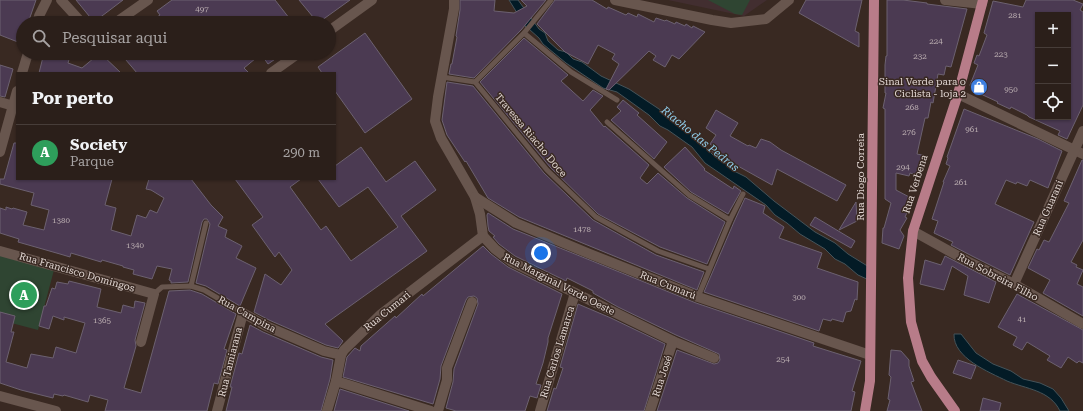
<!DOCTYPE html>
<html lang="pt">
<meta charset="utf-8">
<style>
:root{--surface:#2b1f1a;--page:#332723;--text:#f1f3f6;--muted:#a6a2a2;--line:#473d39;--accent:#a1b3fd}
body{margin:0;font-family:"Roboto Serif",serif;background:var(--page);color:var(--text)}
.controls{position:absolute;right:12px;top:12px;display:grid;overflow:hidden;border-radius:0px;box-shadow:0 1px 3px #0004}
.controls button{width:36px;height:36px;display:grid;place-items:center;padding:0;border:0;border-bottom:1px solid var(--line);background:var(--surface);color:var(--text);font:20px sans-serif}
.you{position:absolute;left:541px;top:253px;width:14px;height:14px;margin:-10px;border:3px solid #fff;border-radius:50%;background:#1a73e8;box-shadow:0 0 0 6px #1a73e833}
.badge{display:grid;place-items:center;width:26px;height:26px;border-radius:50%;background:var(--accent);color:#fff;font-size:13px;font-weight:700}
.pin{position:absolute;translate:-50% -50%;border:2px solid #fff;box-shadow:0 1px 4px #0006}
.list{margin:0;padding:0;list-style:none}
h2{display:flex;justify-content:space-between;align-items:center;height:52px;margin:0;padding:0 16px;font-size:17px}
h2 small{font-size:13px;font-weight:400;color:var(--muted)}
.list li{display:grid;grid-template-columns:26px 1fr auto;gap:12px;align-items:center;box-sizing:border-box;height:56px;padding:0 16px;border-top:1px solid var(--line)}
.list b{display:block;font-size:15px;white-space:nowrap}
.list p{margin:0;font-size:13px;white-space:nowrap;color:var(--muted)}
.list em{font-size:13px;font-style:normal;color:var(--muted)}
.icon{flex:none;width:22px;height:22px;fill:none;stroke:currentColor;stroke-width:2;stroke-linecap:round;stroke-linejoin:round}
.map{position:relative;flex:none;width:1083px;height:411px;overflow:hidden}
.search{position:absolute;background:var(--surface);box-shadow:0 1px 3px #0004;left:16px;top:16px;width:320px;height:44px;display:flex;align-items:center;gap:10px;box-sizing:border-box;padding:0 14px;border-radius:22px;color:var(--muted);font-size:15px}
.panel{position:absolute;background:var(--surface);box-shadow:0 1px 3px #0004;left:16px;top:72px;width:320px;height:108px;border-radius:0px}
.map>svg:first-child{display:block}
.education{fill:#422e30}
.green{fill:#2f4532}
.water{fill:#031b26;stroke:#455359}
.building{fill:#4b3a52;stroke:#6c6170;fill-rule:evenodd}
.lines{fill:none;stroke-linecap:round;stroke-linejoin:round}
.service{stroke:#68564e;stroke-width:5}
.minor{stroke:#68564e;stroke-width:10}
.primary{stroke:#b87c89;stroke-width:10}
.labels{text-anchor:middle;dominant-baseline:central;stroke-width:3;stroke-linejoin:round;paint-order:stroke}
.number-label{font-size:8px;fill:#bbaeb1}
.poi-label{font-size:10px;fill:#e0d5d1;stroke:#392922;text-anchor:end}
.street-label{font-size:10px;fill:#e0d5d1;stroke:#392922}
.water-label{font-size:11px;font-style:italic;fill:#91d0ee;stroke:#392922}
</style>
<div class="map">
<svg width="1083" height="411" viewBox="0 0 1083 411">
<rect width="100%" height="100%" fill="#392922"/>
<path class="education" d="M668,0H767L744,16Z"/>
<g class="green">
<path d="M708,0H750L742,15L735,14Z"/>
<path d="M0,255L54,270L38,330L0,320Z"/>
</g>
<g class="water">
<path d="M509,0H518L539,29L545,33L548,41L558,50L566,52L573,59L582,62L601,76L629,89L683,125L715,157L723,161L734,171L746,177L774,201L815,232L835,243L848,254L869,267V280L858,275L845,264L835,259L825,249L800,234L787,223L775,215L766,205L705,163L692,147L668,130L660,126L649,115L617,92L603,88L566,63L543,44L539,38L529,29H527Z"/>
<path d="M954,334H961L976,353L993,364L1011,371L1023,379L1040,383L1053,389L1061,398L1069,411H1060C1050,390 1026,389 1007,381C989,372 953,358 954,334Z"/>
</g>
<g class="building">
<path d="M0,0H36L28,23H23V44L0,35Z"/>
<path d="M76,0H123L94,22Z"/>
<path d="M172,0H275L293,23H149L160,15L157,11Z"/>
<path d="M299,0H350L318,23Z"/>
<path d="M460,0H495L494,11L514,13L527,6L521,0H546L521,30L474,78L449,74L451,64H452L457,37L456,36L460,10Z"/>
<path d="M555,0H592L607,9L608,7L626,15L628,13L637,17L638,14L654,22L656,18L665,21L666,20L675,24L676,22L685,26L686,24L692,28L693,26L705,32L679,59L672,55L665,67L653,60L656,56L649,51L609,90L606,89L619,64L612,59L615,54L598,45L588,64L565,52L537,24Z"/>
<path d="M806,0H862L855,31L859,33V47L799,13Z"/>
<path d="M887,0H903L927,3V4L967,9L951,67L946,66L944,75L938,74L933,103L931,102L928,118H925L917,154L926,156L920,176L910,173L909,176L896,173V190L913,199L905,217L907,218L900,230L904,236L899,249L882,243L883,228H884L891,203L885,199V109L883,108L886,93H885V65L886,56H887Z"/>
<path d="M1026,0H1073L1083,4L1080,10L1083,12V105L1067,139L1058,135L1060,131L1029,117L1027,115L1011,107L1010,109L997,103L998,102L972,90L970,85L978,65L974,63L977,55L979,56L987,35L984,33L993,1L1023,7ZM1038,15H1068V117H1038Z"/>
<path d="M365,33L412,99L365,133L335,91V73H322L318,67Z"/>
<path d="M524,38L568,75L561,81L583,101L593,90L603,96L590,110L604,127L605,126L649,165L640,178L647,184L658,173L687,198L725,222L707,264L660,247L598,214L550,167L480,82Z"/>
<path d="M44,53H71L68,63L82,68L100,53L121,73H39Z"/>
<path d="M120,53H284L268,64L261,54L244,68L249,73H137Z"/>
<path d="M0,65L13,69L5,97L0,96Z"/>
<path d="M447,82L473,86L544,173L593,220L656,255L704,272L697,290L519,217L488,198L466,161L465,162L447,135L442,120Z"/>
<path d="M623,100L639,113L637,115L667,142L654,159L611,120L621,111L617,107Z"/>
<path d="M964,109L1038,139L1062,151L1048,188L1030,180L1027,186L1017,182L1016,184L1006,180L995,204L1034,222L1010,275L972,256L951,245L953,242L934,233L938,221L932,219L944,182H943L950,166L946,164L948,158L947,157Z"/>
<path d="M716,110L738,123L730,136L748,146L749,145L756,148L761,139L770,142L781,150L846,185L837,201L777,169L772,185L711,151L714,147L710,144L716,135L706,128Z"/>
<path d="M14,143H17V179H112L105,205L116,208L111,230L131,236L137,215L146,218L150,210L157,213L164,198L151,190L146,189L149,179H191L211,205L223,217L218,226L227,230L225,237L242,246L236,258L256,268L240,306L206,286L196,283L210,224L207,219H204L202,222L188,282L171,283V281L169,280L172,269L157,266L152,279L133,274L134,270L123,267V266L102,260L101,262L71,253L70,257L60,254L18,242L19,239L0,233V208L6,210V207L12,209L13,208L27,212L23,225L44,230L49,210L31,205L34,193L0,184V179H4Z"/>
<path d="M361,147L386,182L415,161L436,190L401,216L427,251L325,324L343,341L338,348L326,345L269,320L254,312L265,274L281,285L292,270L279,252L275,257L252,225L263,217L235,179H301L290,187L321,230L326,226L351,261L398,227L368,187L339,207L318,179H335V166Z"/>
<path d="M685,147L705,169L704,170L733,189L734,186L741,191L728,214L691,192L664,167Z"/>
<path d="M1082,160H1083V240L1071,262L1077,265L1076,267L1083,270L1077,284L1083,287V316L1043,293L1050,280L1028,268L1037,249L1039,250L1044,240L1049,242L1069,203L1064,201Z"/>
<path d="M745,198L765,206L763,213L784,227L779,238L822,253L817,268L858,282L857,300L855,299L851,311L846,312L843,322L832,319L831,321L823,319L819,331L704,292L734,222Z"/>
<path d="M856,202L857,221L839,230Z"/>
<path d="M488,213L513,229L696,303L814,343L813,346L861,361L852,391L855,392L851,411H657L677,350L714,364L718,363L720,360L719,354L676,335L618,307L593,293V291L567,278L566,281L515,256L499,244L493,237L495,236L489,231L488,226L487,215Z"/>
<path d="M815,217L855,241L851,248L810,225Z"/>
<path d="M483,246L491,254L508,267L562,294L548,338V342L543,363L536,384L541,385L537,398L530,396L525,411H456L446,408L453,382L454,369L478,304L477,298L474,296L468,297L466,300L441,366L440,379L433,404L343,377L347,357L355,348L360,351L361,346L395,316L396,318L422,294L423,296Z"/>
<path d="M945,256L996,282L989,303L964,295L968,276L952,266L944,290L920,284L925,260L941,265Z"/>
<path d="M69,281L101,289L97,307L121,313L123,305L134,308L135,301L145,303L135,340L136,346L124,388L141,393L169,291L190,290L202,294L236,314L224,349L227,350L218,384L214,383L207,411H105L108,400L90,395L88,402L64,395L63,396L54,394L53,398L21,390L0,383V312L15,316L11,332H14L6,362L27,368L31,354L53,358L56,347L76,353L85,323L64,317V320L53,316L49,329L39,326L44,306H46L52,288L55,289L57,282L68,284Z"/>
<path d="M1017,294L1083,330V363L1079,361L1077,363L1068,357L1061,368L1047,360L1050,356L1027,342L1022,350L1013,345L1017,337L998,327Z"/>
<path d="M578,304L611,318L665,344L644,411H547L554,388L556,389L563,368L560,367Z"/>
<path d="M250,325L263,332L321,357L333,360L330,379L321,411H226L232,387H230L239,353L242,354Z"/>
<path d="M891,350L901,351L909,360V366L914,381L911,382L922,411H887L890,400L888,399L891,377L889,375Z"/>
<path d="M958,360L976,366L971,379L953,373Z"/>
<path d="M340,389L409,411H334Z"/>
<path d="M983,398L1001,403L999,411H980Z"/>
</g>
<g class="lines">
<g class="service">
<path d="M524,33L571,72L617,100"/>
<path d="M442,77L475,82L547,170L596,217L658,251L709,269"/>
<path d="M475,82L524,33L551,0"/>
<path d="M607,122L689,195L730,220"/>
<path d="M191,286L206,223"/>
<path d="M154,294L162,287L191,286L204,290L243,313"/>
<path d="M698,297L730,220L743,194"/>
</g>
<g class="minor">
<path d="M61,0L82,23"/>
<path d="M454,0V9L438,97L435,121L441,138L475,197L480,214L483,236L495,249L512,262L673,341L714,358"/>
<path d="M615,0L712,20L731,23L766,19L789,0"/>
<path d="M945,0L982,4"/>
<path d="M37,23L39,16L47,0"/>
<path d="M115,23L148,0"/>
<path d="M329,31L372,0"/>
<path d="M22,73L28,53"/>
<path d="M271,73L299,53"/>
<path d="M958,94L1083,154"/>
<path d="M0,102L17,107"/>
<path d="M0,152L17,91"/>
<path d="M475,197L516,223L590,254L698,297L870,355"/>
<path d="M913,231L969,262L1014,284L1083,324"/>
<path d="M0,251L154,294L141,342"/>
<path d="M1014,284L1083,131"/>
<path d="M336,381L431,411"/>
<path d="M0,396L56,411"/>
<path d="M217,411L243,313L266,326L324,351L341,355"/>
<path d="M327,411L336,381L341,355L344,350L380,315L483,236"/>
<path d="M438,411L447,380V368L472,302"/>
<path d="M540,411L575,293"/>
<path d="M650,411L673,341"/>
</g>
<g class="primary">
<path d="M865,411L870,381L874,0"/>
<path d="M955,411L931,377L922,361L911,322L908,278L913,231L958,94L983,0"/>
</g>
</g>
<defs>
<symbol id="shop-disc" viewBox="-11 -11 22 22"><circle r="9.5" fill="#3f7fe0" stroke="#392922"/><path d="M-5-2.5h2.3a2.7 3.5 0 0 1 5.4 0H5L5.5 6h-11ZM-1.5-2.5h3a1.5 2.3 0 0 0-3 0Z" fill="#fff"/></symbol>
</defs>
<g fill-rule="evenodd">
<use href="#shop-disc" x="969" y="77" width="20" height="20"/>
</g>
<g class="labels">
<g class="number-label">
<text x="202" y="9">497</text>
<text x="1015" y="15">281</text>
<text x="936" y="41">224</text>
<text x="1001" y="54">223</text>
<text x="920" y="56">232</text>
<text x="1011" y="89">950</text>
<text x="912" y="107">268</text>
<text x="972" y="129">961</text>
<text x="909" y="132">276</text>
<text x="903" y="167">294</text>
<text x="961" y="182">261</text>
<text x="61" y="220">1380</text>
<text x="582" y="229">1478</text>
<text x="135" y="245">1340</text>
<text x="799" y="297">300</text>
<text x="1022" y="319">41</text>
<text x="102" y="320">1365</text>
<text x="783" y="359">254</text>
</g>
<g class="poi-label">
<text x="966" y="81">Sinal Verde para o<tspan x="966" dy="12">Ciclista - loja 2</tspan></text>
</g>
<g class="street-label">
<text transform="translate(531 135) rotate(50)">Travessa Riacho Doce</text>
<text transform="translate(860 177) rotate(-90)">Rua Diogo Correia</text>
<text transform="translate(915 184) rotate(-72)">Rua Verbena</text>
<text transform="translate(1048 208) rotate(-66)">Rua Guarani</text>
<text transform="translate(77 272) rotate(16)">Rua Francisco Domingos</text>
<text transform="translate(998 277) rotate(28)">Rua Sobreira Filho</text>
<text transform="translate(559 284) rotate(27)">Rua Marginal Verde Oeste</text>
<text transform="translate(668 285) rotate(22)">Rua Cumarú</text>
<text transform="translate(387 311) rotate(-39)">Rua Cumari</text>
<text transform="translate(247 314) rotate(29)">Rua Campina</text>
<text transform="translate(557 352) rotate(-73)">Rua Carlos Lamarca</text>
<text transform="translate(230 362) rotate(-76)">Rua Tamiarana</text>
<text transform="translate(662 376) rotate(-72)">Rua José</text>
</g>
<g class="water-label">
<text transform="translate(700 139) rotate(39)">Riacho das Pedras</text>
</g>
</g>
</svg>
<div class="controls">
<button>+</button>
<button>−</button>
<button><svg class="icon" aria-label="locate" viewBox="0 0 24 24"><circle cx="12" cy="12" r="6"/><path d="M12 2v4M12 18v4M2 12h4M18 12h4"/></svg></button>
</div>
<div class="you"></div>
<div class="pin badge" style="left:24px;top:295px;background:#2e9e5b">A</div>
<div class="search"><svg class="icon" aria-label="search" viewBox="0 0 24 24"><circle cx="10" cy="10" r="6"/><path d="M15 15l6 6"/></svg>Pesquisar aqui</div>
<section class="panel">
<h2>Por perto<small></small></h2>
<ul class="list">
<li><span class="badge" style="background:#2e9e5b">A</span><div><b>Society</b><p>Parque</p></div><em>290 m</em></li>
</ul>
</section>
</div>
